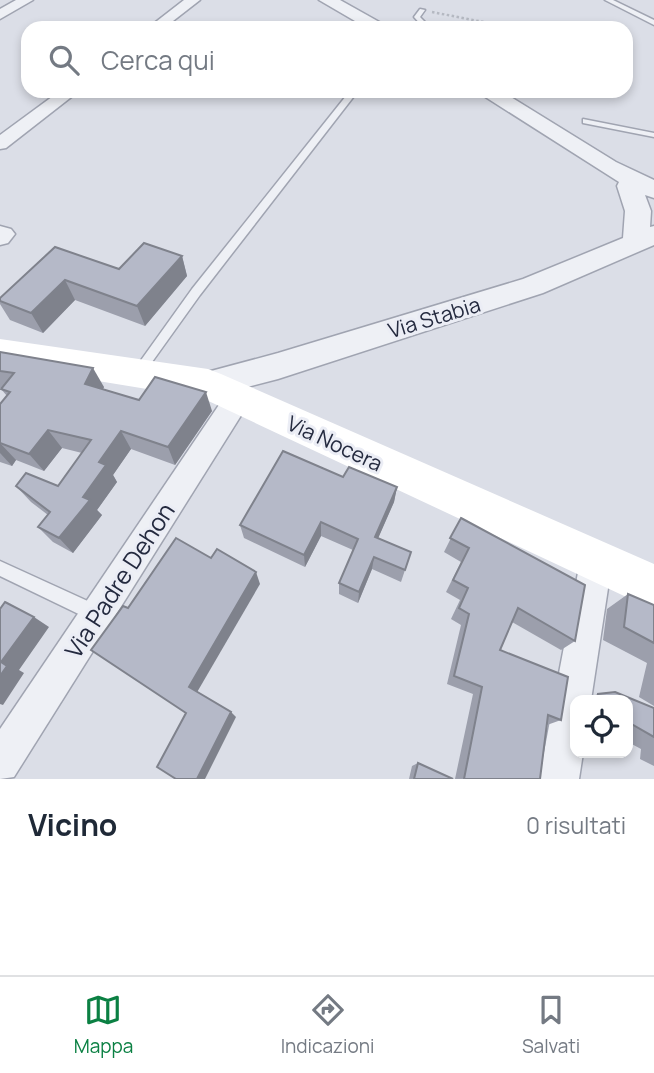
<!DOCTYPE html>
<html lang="it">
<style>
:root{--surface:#fff;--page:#f6f6f7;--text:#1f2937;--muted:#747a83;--line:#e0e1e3;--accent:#0b8043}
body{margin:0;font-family:Manrope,sans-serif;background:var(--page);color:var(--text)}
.controls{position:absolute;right:21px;bottom:21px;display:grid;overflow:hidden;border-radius:14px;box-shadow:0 4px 10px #0003}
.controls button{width:63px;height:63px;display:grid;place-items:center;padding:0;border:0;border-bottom:2px solid var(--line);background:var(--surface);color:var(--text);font:35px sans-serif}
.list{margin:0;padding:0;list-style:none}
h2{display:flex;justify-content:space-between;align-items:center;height:91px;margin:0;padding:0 28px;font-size:30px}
h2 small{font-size:23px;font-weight:400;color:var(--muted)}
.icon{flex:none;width:38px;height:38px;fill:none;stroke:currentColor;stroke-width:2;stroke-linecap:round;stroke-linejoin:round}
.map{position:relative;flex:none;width:654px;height:779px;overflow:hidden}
.search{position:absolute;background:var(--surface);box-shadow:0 4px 10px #0003;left:21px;right:21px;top:21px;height:77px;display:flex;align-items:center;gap:18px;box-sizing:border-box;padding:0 24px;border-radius:21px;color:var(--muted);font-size:26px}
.sheet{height:196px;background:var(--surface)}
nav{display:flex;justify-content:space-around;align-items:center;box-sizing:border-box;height:98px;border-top:2px solid var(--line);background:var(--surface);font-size:19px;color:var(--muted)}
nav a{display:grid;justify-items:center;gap:4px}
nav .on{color:var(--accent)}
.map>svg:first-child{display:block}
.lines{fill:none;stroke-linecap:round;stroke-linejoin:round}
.service-casing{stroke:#a0a4b1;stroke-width:3}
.minor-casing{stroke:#a0a4b1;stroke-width:3}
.tertiary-casing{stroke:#a0a4b1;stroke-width:3}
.path{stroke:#b5b9c2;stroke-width:2.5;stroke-dasharray:2.5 2.5;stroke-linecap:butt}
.service{fill:#eef0f5;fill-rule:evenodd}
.minor{fill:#eef0f5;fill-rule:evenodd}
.tertiary{fill:#eef0f5;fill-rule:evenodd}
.secondary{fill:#fff;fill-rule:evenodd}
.wall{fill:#9c9fac}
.shaded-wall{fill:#7f828c}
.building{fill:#b5b9c8;stroke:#7f828c;stroke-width:2}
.labels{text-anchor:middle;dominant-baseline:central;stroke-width:6;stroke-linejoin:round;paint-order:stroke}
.street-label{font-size:21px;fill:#242a3f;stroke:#ebedf5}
.near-street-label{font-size:24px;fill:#242a3f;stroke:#ebedf5}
</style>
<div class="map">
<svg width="654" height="779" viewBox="0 0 654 779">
<rect width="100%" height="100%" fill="#dbdee7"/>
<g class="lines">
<defs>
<g id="service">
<path d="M605,0H613L654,20V25Z"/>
<path d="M420,9L425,10L420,17L431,28H424L414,17Z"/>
<path d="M350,91H358L200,295L142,376H134L132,373L134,370L192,289Z"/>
<path d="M583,119L654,133V137L583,123Z"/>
<path d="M0,561L103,608L105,614L103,620L97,622L91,620L0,576Z"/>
</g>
<g id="minor">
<path d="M16,0H33L0,19V9Z"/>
<path d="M184,0H200L164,28H148Z"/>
<path d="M60,91H79L6,148L0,149V135Z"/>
<path d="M0,226L11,229L15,234L8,243L0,245Z"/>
<path d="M238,387L247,390L251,398L247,406L14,777L0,779V729L229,390Z"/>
<path d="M596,546L607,551L612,562L591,700H575V753H583L579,779H539L580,562L585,551Z"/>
</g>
<g id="tertiary">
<path d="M319,0H340L390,28H367Z"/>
<path d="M476,91H501L616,162L654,180V198L645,195L651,211L650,227L654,226V245L543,293L278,379L208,397L196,393L191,384L196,375L278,353L523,279L623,238L625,211L617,186L619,182Z"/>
</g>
</defs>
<use href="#service" class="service-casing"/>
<use href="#minor" class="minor-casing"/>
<use href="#tertiary" class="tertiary-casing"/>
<path class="path" d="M432,12L514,28"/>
<use href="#service" class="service"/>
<use href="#minor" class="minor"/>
<use href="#tertiary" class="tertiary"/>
<path class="secondary" d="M0,339L208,369L221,374L654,564V610L202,398L0,365Z"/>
</g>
<g class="wall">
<path d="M55,247L119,269L182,256L187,276L145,326L75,300L43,333L10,320L0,304V298Z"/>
<path d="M0,352L104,387L103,389L139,400L212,411L175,465L131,449L113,475L117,482L97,510L102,515L73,553L53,542L38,527L48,515L31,502L16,486H58L82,453L62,448L44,471L16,460L12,466L0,462V404L7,396L1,389L2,388H0Z"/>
<path d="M343,477L397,487L394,502L378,538L411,552L401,582L372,569L358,603L339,594V583L353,550L321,536L305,567L244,538L240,525Z"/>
<path d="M461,518L575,641L561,650L512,622L500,650L561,720L547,725L540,779H455L473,694L447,684L461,625L451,619L460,600L446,592L461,562L444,552Z"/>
<path d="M628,594L654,605V706L639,697L647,663L603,640L607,609Z"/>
<path d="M615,692L654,708V766L640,759L641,749L628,742V700H583L598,694Z"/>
<path d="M418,763L453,779H409L412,766Z"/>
</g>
<g class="shaded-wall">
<path d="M182,256L187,276L145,326L137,306Z"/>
<path d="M65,280L75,300L43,333L31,313Z"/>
<path d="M93,368L104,387L95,403L85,384Z"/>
<path d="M206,392L212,411L175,465L168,447Z"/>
<path d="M48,430L62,448L44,471L29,454Z"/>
<path d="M121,431L131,449L113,475L117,482L97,510L102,515L73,553L59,538L83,497L99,462Z"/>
<path d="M0,443L16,460L12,466L0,453Z"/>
<path d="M397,487L394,502L373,550L375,537Z"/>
<path d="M321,522V536L305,567L304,555Z"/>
<path d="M374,557L372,569L358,603L359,592Z"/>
<path d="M256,572L260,584L196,694L189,687Z"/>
<path d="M34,617L49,627L19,670L24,673L3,705L0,704V676L1,662Z"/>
<path d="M231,712L236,717L205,779H197Z"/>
</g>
<g class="building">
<path d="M144,243L182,256L137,306L65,280L31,313L0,301V298L55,247L119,269Z"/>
<path d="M0,352L93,368L85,384L139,400L155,377L206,392L168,447L121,431L99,462L106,465L83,497L90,500L59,538L38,527L50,512L16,486L26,473L58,486L91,440L48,430L29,454L0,443V404L10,392L1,389L14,373L0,371Z"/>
<path d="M283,451L343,477L349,467L397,487L375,537L411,552L405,570L374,557L359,592L339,583L358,539L321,522L304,555L240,525Z"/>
<path d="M461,518L585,585L575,641L518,608L500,650L568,677L561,720L548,715L540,779H464L482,687L454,676L469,614L459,608L468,588L453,580L469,548L450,538Z"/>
<path d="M176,538L211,558L217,549L256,572L189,687L231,712L197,779H176L157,767L186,713L91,650L123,606L128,608Z"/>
<path d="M628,594L654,605V643L624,627Z"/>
<path d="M5,602L34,617L1,662L7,666L0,676V609Z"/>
<path d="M615,692L654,708V737L628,722V700H598V694Z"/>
<path d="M418,763L453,779H414Z"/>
</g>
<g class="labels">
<g class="street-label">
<text transform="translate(434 317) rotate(-17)">Via Stabia</text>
<text transform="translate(335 443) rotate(25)">Via Nocera</text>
</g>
<g class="near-street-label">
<text transform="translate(119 580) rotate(-57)">Via Padre Dehon</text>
</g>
</g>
</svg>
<div class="controls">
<button><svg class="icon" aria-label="locate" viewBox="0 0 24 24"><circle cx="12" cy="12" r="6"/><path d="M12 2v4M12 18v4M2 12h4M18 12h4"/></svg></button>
</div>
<div class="search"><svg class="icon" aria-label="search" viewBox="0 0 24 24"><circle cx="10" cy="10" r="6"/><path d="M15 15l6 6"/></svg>Cerca qui</div>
</div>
<section class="sheet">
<h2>Vicino<small>0 risultati</small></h2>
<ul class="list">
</ul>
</section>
<nav>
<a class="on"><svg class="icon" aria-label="map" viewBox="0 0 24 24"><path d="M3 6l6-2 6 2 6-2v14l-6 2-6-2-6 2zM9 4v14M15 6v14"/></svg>Mappa</a>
<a><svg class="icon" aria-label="directions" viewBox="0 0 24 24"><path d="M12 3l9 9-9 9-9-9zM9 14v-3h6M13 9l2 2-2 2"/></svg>Indicazioni</a>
<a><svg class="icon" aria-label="saved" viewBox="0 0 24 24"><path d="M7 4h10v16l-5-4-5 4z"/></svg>Salvati</a>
</nav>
